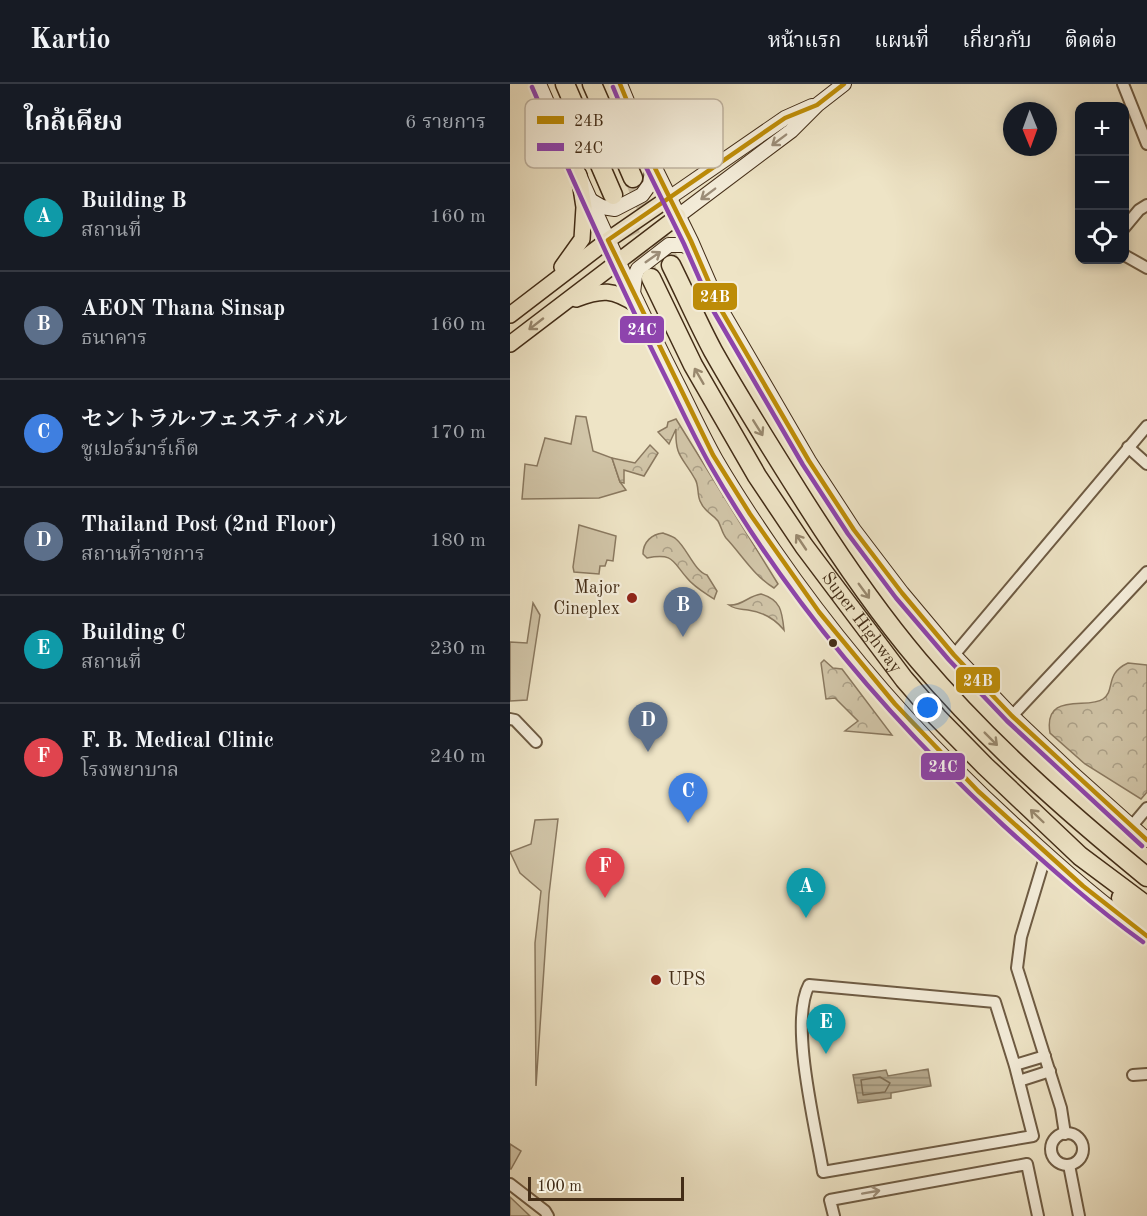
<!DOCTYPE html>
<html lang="th">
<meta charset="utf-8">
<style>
:root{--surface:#171b24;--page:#242831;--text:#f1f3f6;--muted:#9ea1a6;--line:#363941;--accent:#1a73e8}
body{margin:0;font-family:"Old Standard TT","Noto Serif JP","Noto Serif Thai",serif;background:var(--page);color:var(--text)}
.controls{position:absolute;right:18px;top:18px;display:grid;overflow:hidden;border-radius:12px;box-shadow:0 3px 9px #0003}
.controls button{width:54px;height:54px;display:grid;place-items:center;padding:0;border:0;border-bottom:2px solid var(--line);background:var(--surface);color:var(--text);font:30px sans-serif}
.compass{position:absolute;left:493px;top:18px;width:54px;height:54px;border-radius:50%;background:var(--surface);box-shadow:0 3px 9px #0003;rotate:179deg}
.scale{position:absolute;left:18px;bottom:15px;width:156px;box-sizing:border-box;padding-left:6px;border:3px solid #432d17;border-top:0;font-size:16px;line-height:21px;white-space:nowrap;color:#432d17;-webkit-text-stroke:4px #f4edda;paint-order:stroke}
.you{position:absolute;left:418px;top:624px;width:21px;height:21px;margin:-15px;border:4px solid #fff;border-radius:50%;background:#1a73e8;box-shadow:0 0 0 9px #1a73e833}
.badge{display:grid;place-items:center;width:39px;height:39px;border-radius:50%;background:var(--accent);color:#fff;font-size:20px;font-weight:700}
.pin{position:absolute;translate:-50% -50px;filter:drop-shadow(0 2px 3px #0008)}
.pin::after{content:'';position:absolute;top:32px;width:21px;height:18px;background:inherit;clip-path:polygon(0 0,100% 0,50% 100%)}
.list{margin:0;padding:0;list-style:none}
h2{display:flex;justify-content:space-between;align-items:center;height:78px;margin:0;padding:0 24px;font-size:26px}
h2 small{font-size:20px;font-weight:400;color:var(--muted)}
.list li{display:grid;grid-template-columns:39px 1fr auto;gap:18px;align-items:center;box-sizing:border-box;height:108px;padding:0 24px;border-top:2px solid var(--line)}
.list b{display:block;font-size:22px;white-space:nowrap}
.list p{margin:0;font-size:20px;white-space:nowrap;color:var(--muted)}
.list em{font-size:20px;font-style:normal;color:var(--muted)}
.icon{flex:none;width:33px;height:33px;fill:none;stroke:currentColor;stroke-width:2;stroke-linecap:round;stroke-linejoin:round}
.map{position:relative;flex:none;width:637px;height:1132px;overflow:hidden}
header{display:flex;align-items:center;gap:36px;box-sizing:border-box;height:84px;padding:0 30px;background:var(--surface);border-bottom:2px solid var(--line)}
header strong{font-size:28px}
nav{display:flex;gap:33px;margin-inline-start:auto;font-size:21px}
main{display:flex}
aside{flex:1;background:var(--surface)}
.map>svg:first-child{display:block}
.grass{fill:#d1c5a8;stroke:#8a7960;stroke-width:1.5}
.forest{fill:url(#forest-crowns);stroke:#8a7960;stroke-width:1.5}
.water{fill:url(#water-rules);stroke:#87765c;stroke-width:1.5}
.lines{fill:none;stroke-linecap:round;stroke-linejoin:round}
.shore{stroke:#7c6a50;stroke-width:1.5}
.highway-tunnel{stroke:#ccbfa3;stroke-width:18;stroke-dasharray:18 9;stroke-linecap:butt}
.street-casing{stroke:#6e5b43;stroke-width:14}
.secondary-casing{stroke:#432d17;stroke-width:16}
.primary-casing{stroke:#432d17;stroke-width:18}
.highway-casing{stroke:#432d17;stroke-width:21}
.street{stroke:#f4edda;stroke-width:10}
.secondary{stroke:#f4edda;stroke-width:14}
.primary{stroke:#eee4c6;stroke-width:15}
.highway{stroke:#eee4c6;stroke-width:18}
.bus-1-casing{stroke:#f4edda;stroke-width:9}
.bus-2-casing{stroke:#f4edda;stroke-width:9}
.bus-1{stroke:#bd8c08;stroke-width:4.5}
.bus-2{stroke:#8e44ad;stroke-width:4.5}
.oneway{stroke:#9c8d78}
.oneway2{stroke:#98886e}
.poi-dot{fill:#8f2418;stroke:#f4edda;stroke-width:2}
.bus-dot{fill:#432d17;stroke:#f4edda;stroke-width:2}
.labels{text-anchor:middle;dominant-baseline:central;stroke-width:4.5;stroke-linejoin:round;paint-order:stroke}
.poi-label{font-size:18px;fill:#432d17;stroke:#f4edda;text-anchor:end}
.street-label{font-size:18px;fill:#432d17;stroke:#f4edda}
.key{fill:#f4edda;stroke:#bfb3a0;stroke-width:1.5}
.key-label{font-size:16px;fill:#432d17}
.line-badge{stroke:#f4edda;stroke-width:2}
.badge-label{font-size:16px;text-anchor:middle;font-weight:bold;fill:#fff}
</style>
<header>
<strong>Kartio</strong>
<nav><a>หน้าแรก</a><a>แผนที่</a><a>เกี่ยวกับ</a><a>ติดต่อ</a></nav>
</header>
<main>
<aside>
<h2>ใกล้เคียง<small>6 รายการ</small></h2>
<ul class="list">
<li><span class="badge" style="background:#0f9aa8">A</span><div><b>Building B</b><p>สถานที่</p></div><em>160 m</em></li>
<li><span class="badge" style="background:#5c6f8a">B</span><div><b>AEON Thana Sinsap</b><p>ธนาคาร</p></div><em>160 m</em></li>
<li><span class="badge" style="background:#3f7fe0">C</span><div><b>セントラル·フェスティバル</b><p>ซูเปอร์มาร์เก็ต</p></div><em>170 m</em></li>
<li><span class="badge" style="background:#5c6f8a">D</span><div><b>Thailand Post (2nd Floor)</b><p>สถานที่ราชการ</p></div><em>180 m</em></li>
<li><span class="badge" style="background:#0f9aa8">E</span><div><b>Building C</b><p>สถานที่</p></div><em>230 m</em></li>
<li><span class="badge" style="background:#e0444e">F</span><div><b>F. B. Medical Clinic</b><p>โรงพยาบาล</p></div><em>240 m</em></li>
</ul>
</aside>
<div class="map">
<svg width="637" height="1132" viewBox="0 0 637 1132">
<defs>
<pattern id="forest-crowns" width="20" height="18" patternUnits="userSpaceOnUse" patternTransform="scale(1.5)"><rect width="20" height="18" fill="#d1c5a8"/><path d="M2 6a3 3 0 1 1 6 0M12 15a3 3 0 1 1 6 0" fill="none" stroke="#aba088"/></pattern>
<pattern id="water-rules" width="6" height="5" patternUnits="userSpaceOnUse" patternTransform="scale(1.5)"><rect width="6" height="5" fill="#b4a68a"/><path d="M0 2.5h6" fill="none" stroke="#948870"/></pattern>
</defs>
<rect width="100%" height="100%" fill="#eee4c6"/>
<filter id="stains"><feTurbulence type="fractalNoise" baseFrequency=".00333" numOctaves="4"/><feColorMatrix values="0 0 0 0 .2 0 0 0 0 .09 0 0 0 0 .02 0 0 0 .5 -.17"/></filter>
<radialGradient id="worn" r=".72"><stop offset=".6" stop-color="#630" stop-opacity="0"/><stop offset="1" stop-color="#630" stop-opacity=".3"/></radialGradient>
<g class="grass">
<path d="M66,332L76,333L83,367L102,374L110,398L116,406L89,414L12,415L15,380L27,382L35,354L61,360Z"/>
<path d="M69,441L106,452L103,477L97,476L95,482H90L89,490L64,488L63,483Z"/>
<path d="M23,519L30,531L17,616L0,617V558L17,559Z"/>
<path d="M48,735L39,810L26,1002L25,859L31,807L10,789L0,768L21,760L25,736Z"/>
<path d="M0,1060L11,1067L1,1085H0Z"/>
</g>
<g class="forest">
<path d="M166,335L268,500L264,504C244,492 232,471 216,454C212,449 211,442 208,437C202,429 195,429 190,417C187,410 189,401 185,395C172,372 165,373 166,345L159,360L148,348L157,343L158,338Z"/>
<path d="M140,361L148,369L134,392L114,386V399L110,398L102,374L125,379Z"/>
<path d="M153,449C158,451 163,452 166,455C177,464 185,488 197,491L207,507L204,515C195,509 184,503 177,494C162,477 164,469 137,474L133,470C133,458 142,450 153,449Z"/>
<path d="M251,510C271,516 272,527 274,546C265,535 253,528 238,526C231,525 226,526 219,521C232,522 238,512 251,510Z"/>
<path d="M314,576L323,584L332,585L382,651L335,647L348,637L325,614L316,615L311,579Z"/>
<path d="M618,579L637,581V708L631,715L575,680L540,649C533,607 578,626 593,615C606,606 594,590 618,579Z"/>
<path d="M0,1113L20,1132H0Z"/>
</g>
<path class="water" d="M418,985L421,1002L381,1009V1014L348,1019L343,991L376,986L378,992Z"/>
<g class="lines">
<path class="shore" d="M370,993L380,999L375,1008L353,1011L351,996Z"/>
<g class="highway-tunnel">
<path d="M123,94L161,180"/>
<path d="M103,111L141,194"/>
</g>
<defs>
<g id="street">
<path d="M613,0L637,60"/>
<path d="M614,144L629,126L637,121"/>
<path d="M614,171L637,184"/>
<path d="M618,363L637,380"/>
<path d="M444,571L637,342"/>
<path d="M502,632L637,488"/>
<path d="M0,635L5,636L26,658"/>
<path d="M621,743L637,724"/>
<path d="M536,770L511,853L507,884L551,1024L555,1050"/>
<path d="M299,901L485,918L505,982L523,1052L313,1088C306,1045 279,938 299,901Z"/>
<path d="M505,981L535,972"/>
<path d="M623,991L637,990"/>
<path d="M509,997L540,987"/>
<circle cx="557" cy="1065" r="16"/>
<path d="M559,1081L569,1132"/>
<path d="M0,1100L35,1127L38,1132"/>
<path d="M324,1132L320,1116L517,1080L528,1132"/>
</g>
<g id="secondary">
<path d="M29,0C74,103 119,205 170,305C182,329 193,353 206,376C224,407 244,437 264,466C335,569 417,662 510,746C551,784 592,820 637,852"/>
<path d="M110,0L143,80L181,157L210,224L299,377L344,446L392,509L444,571L502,632L562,689L637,756"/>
<path d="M159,114L275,34L302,22"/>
<path d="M80,116L92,123L105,125L132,111L140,100L143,80"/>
<path d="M168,132L281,47L307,21L334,0"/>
<path d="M123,209L125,192L128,185L159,161H173L184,166"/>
</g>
<g id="primary">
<path d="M52,183L72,155L74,123L69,91"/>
<path d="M66,215C92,205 103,205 127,221"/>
<path d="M0,231L98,156L159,114"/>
<path d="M0,260L168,132"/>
</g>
<g id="highway">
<path d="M55,0L103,111"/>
<path d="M82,0L123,94"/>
<path d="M161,181C175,209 188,239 203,267C230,315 259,361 288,407C325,466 364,524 409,577C477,657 556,727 637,793"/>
<path id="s1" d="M141,194L183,281L247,392L294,462L394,595L427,633L475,682L570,772L637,822"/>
<path d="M611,814L637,841"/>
</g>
</defs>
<use href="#street" class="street-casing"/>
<use href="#secondary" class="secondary-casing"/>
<use href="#primary" class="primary-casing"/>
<use href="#highway" class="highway-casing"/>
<use href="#street" class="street"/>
<use href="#secondary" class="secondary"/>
<use href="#primary" class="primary"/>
<use href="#highway" class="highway"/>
<defs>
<g id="bus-1">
<path d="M110,0L143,80L181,157L210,224L299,377L344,446L392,509L444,571L502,632L637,756"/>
<path d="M334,0L307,21L275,34L98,156L203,371L240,430L309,528L385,620L468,707L573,802L637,852"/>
</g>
<g id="bus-2">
<path d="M22,3C64,99 107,196 154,290C169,320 183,351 200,381C277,515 380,636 493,741C538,782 583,822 633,858"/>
<path d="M103,3L136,83L174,160L204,228L293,381L338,450L386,514L439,576L497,637L632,762"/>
</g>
</defs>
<use href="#bus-1" class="bus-1-casing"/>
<use href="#bus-2" class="bus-2-casing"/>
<use href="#bus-1" class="bus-1"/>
<use href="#bus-2" class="bus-2"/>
</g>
<defs><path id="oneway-shaft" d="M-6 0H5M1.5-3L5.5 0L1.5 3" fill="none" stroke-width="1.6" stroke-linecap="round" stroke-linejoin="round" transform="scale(1.5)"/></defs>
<g class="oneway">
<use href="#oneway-shaft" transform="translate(269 56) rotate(143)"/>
<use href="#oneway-shaft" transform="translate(198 110) rotate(143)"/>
<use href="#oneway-shaft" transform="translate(143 173) rotate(-35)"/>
<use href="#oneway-shaft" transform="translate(361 1108) rotate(-10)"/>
</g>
<g class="oneway2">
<use href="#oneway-shaft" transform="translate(26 240) rotate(142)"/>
<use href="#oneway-shaft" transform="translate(189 292) rotate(-120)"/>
<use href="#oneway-shaft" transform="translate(248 344) rotate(58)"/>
<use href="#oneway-shaft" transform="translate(291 458) rotate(-124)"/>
<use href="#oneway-shaft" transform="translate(354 507) rotate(54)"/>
<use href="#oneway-shaft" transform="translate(481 655) rotate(45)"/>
<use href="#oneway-shaft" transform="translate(527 732) rotate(-136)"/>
</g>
<g class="poi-dot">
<circle cx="122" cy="514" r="6"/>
<circle cx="146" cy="896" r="6"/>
</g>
<circle class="bus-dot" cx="323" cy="559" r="5"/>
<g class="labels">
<g class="poi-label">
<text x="110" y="504">Major<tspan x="110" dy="21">Cineplex</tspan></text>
<text x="158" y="896" text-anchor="start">UPS</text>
</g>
<g class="street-label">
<text stroke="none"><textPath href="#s1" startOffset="405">Super Highway</textPath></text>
</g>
</g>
<rect x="15" y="15" width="198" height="69" rx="9" class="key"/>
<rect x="27" y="32" width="27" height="8" fill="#bd8c08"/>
<rect x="27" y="59" width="27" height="8" fill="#8e44ad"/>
<g class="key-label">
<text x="64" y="42">24B</text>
<text x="64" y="69">24C</text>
</g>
<g class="line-badge">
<rect x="182" y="198" width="46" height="29" rx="6" fill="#bd8c08"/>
<rect x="109" y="231" width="46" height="29" rx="6" fill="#8e44ad"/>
<rect x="445" y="582" width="46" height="28" rx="6" fill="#bd8c08"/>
<rect x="410" y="668" width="46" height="29" rx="6" fill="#8e44ad"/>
</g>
<g class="badge-label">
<text x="205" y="218">24B</text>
<text x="132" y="251">24C</text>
<text x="468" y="602">24B</text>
<text x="433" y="688">24C</text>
</g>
<rect width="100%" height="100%" filter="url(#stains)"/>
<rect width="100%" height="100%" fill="url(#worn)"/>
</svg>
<div class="controls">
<button>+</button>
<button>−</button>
<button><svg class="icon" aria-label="locate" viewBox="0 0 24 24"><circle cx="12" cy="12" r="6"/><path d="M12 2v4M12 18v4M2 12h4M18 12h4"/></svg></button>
</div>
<svg class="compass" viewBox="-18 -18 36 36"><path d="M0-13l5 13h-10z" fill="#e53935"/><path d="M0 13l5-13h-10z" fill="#9ea1a6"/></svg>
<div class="scale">100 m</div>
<div class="you"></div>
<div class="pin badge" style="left:296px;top:834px;background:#0f9aa8">A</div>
<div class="pin badge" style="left:173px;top:553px;background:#5c6f8a">B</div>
<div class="pin badge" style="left:178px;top:739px;background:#3f7fe0">C</div>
<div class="pin badge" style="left:138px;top:668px;background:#5c6f8a">D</div>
<div class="pin badge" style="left:316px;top:970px;background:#0f9aa8">E</div>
<div class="pin badge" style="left:95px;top:814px;background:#e0444e">F</div>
</div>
</main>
